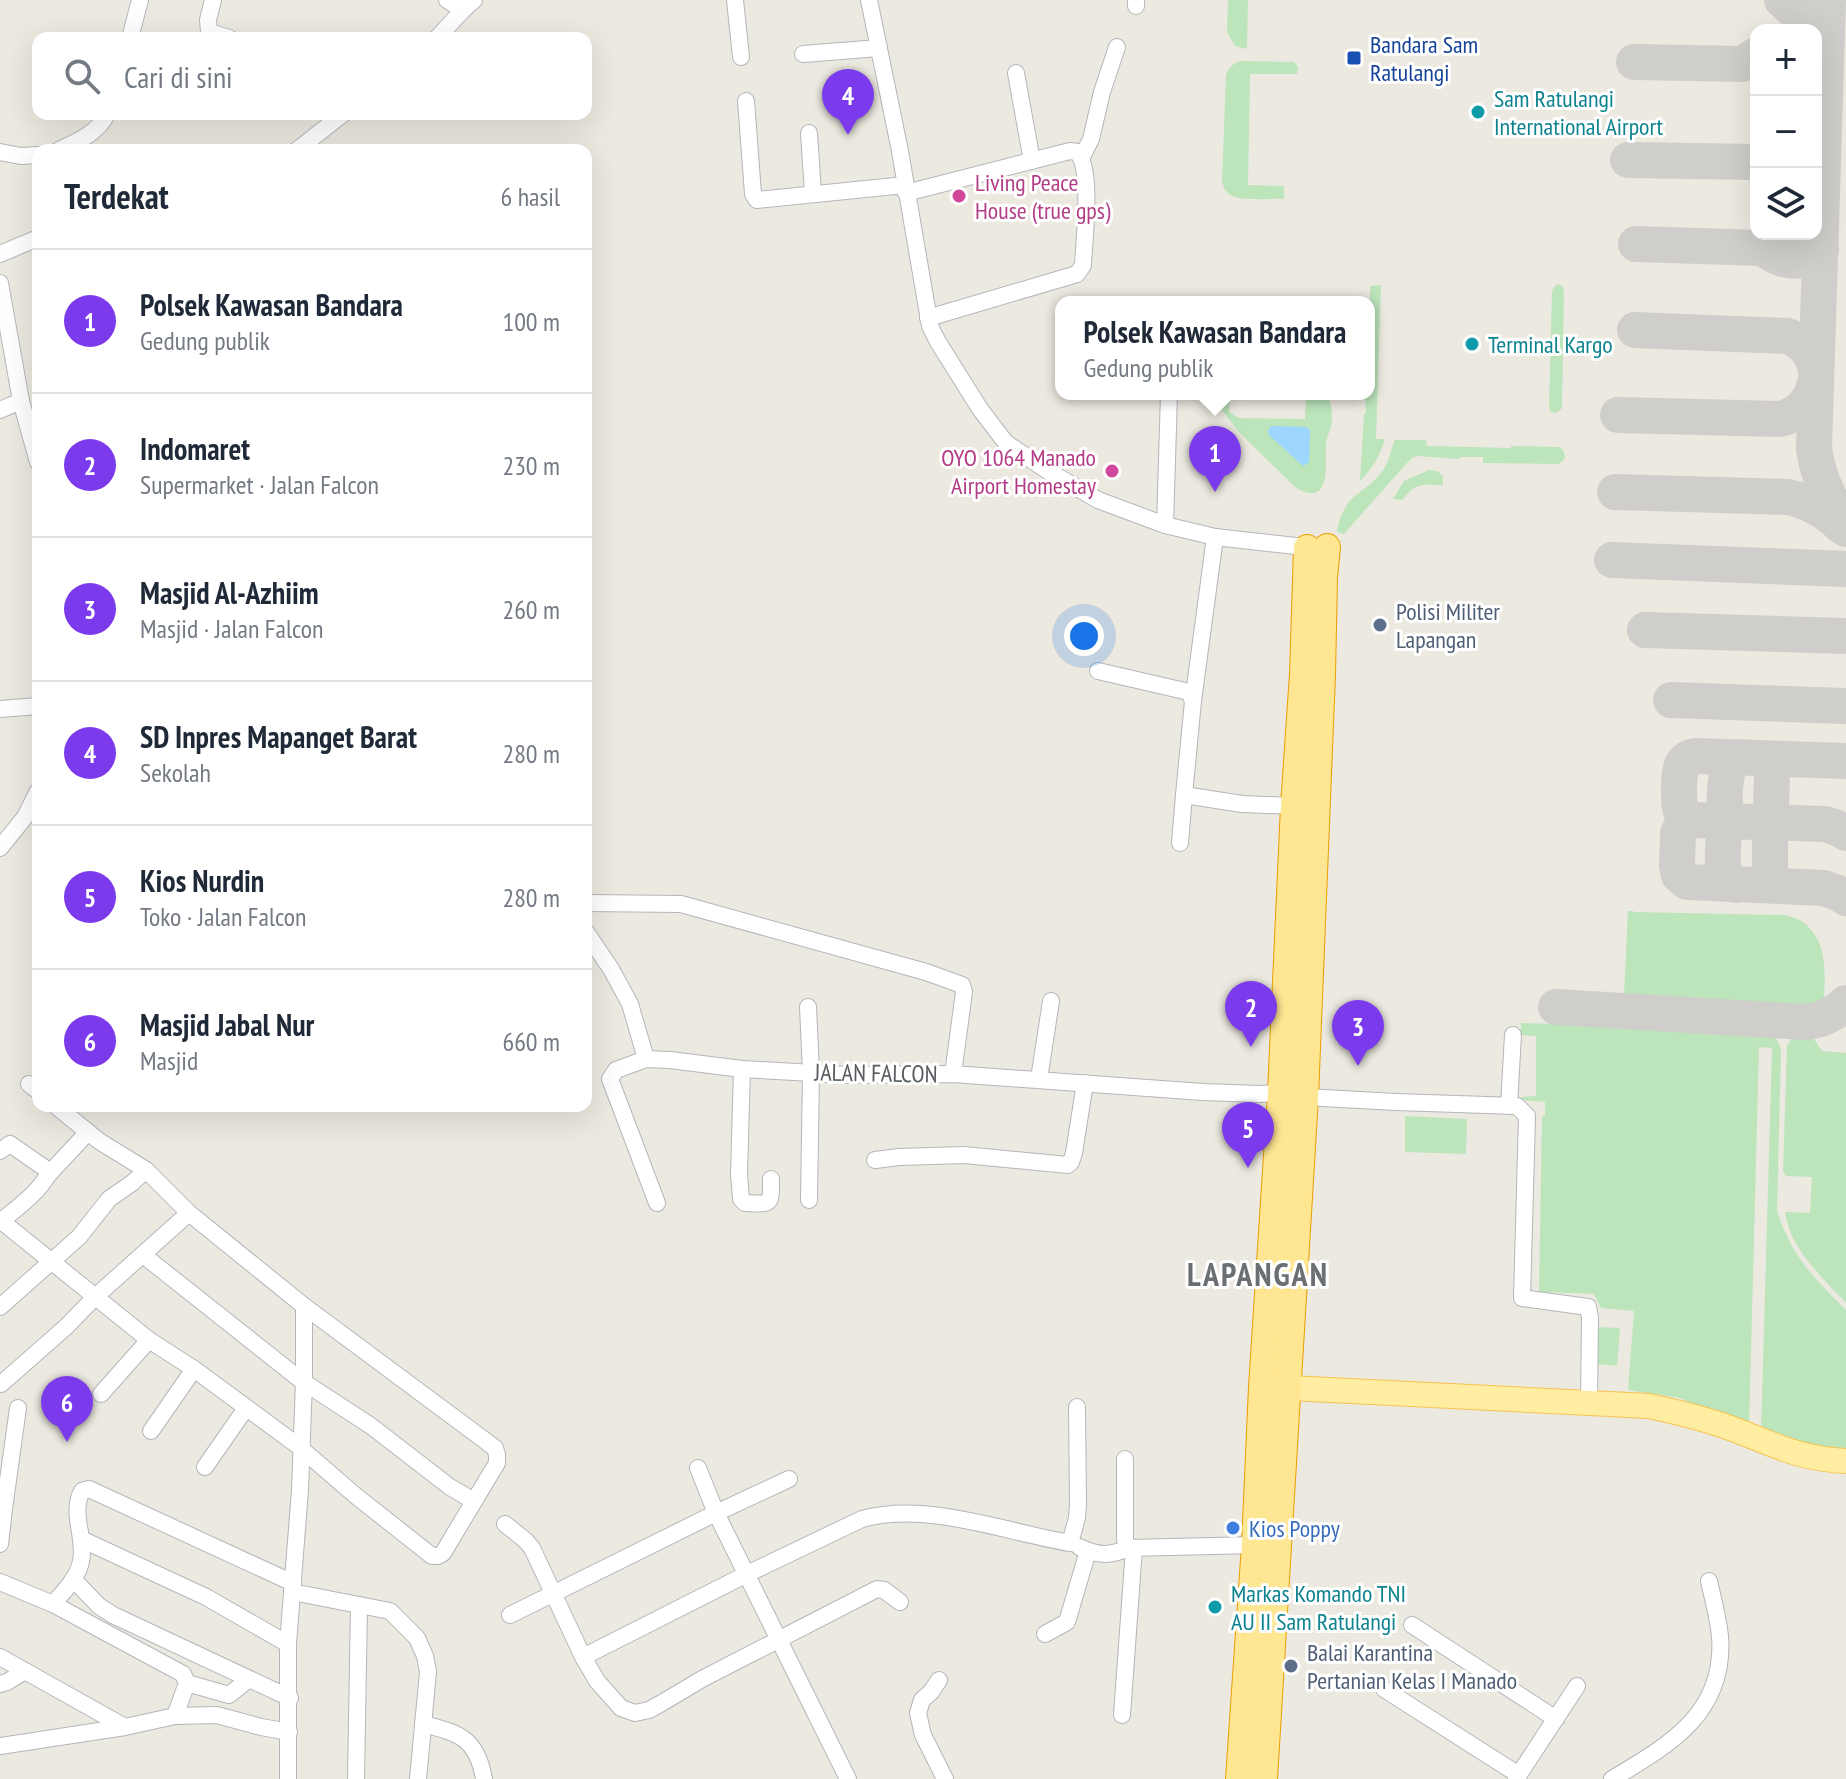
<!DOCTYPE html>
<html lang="id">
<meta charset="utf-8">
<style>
:root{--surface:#fff;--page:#f6f6f7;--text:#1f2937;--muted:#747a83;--line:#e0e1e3;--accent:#7c3aed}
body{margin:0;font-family:"PT Sans Narrow",sans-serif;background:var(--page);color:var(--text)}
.controls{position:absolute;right:24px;top:24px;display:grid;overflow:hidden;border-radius:16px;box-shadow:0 8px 32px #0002}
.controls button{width:72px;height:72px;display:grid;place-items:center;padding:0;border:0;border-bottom:2px solid var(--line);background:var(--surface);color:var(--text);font:40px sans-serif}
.you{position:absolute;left:1084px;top:636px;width:28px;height:28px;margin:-20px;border:6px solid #fff;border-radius:50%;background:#1a73e8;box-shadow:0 0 0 12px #1a73e833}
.badge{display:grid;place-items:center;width:52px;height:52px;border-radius:50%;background:var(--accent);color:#fff;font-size:26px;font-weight:700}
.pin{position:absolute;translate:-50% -66px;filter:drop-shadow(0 2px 4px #0008)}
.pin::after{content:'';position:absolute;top:42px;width:28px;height:24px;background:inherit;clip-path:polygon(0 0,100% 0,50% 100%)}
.popup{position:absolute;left:1055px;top:296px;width:320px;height:104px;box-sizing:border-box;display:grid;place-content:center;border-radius:16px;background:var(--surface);filter:drop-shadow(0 2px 6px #0005);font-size:26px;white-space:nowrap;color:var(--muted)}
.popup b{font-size:30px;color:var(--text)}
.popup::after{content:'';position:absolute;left:50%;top:100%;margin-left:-16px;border:16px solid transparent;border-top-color:var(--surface)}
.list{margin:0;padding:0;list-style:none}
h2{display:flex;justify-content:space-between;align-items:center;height:104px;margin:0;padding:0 32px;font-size:34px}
h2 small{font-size:26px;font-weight:400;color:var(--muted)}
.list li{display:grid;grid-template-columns:52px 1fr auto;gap:24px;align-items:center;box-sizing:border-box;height:144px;padding:0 32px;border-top:2px solid var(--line)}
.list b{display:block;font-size:30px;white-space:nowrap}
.list p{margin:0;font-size:26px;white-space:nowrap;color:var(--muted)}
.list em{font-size:26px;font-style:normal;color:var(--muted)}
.icon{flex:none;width:44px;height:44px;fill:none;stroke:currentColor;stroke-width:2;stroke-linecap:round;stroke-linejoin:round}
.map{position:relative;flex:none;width:1846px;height:1779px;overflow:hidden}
.search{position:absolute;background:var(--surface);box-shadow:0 8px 32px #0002;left:32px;top:32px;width:560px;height:88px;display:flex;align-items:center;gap:20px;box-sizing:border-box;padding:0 28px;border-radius:16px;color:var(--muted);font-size:30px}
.panel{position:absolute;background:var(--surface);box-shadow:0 8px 32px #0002;left:32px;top:144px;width:560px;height:968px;border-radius:16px}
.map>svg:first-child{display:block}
.grass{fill:#bce5bb}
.water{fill:#9dd6ff}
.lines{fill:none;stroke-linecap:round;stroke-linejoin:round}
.taxiway{stroke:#cfceca;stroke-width:36}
.minor-casing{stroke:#b3b6bb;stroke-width:18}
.primary-casing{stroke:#f5c350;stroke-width:26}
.trunk-casing{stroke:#ec9e00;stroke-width:28}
.minor{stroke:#fff;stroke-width:16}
.primary{stroke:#ffeea2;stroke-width:24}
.trunk{stroke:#ffe693;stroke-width:26}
.transit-dot{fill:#1a4fb4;stroke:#fff;stroke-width:3}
.culture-dot{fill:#0f9aa8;stroke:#fff;stroke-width:3}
.hotel-dot{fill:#d1479c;stroke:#fff;stroke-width:3}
.service-dot{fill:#5c6f8a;stroke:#fff;stroke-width:3}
.shop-dot{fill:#3f7fe0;stroke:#fff;stroke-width:3}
.labels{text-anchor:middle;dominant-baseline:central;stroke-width:6;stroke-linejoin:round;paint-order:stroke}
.transit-label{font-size:24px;fill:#164399;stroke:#fff;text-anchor:start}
.culture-label{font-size:24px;fill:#0d838f;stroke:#fff;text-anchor:start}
.hotel-label{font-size:24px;fill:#b23c85;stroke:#fff;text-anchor:start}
.service-label{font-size:24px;fill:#4e5e75;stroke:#fff;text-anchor:start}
.street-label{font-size:24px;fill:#595d61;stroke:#fff}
.shop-label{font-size:24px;fill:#366cbe;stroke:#fff;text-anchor:start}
.district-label{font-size:32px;font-weight:bold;letter-spacing:2px;fill:#6a6f74;stroke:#fff}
</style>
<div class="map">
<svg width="1846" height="1779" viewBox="0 0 1846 1779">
<rect width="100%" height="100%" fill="#ece9e0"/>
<g class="grass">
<path d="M1228,0H1248L1247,49L1235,46L1227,32Z"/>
<path d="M1241,61L1294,62L1298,67L1297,74H1250L1248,185L1284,186V199C1271,198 1239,202 1229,194C1224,190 1224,187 1222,182L1226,75C1229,67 1233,63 1241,61Z"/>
<path d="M1558,284L1563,287L1564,292L1562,408L1556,413L1551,412L1549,408L1552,292L1554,287Z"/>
<path d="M1381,285L1376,439H1385C1380,456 1372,469 1360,481L1364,414H1366L1365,394H1369L1370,286Z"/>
<path d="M1213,394H1230L1229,412L1239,418L1305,419L1306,394H1328C1330,402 1333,412 1332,420C1332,429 1326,436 1326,445C1325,464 1332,510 1295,487L1237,430L1214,399Z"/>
<path d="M1395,440H1426L1427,446L1511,448V446L1559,447L1563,450L1565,457L1563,461L1558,464L1483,463V457H1461L1460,459L1417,456L1412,458L1406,464L1344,534L1337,532C1338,521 1345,504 1354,497C1364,488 1375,482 1383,470C1389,462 1391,449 1395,440Z"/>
<path d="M1429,470L1437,471L1443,476V485C1423,485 1415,482 1403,500L1393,499L1404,481Z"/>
<path d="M1628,911H1633L1634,912L1785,915C1791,917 1799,919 1803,922C1828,942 1825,971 1824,1000L1814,1006L1629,999L1624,994Z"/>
<path d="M1521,1023L1751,1031C1767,1033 1779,1034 1781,1052L1777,1211C1792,1257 1813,1277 1846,1310V1453L1761,1433L1772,1048L1759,1047L1749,1428L1680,1398L1628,1390L1634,1311L1601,1308L1594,1294L1539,1292L1542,1116H1545V1102L1521,1100V1097L1536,1096V1036L1521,1035Z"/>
<path d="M1804,1033L1814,1039L1822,1051L1846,1053V1303C1822,1277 1790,1249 1785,1212L1810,1213L1812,1177L1786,1176L1783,1171L1787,1046L1794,1035Z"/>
<path d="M1405,1116L1467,1119L1466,1154L1405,1152Z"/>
<path d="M1598,1327L1620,1328L1617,1366L1596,1364Z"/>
</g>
<path class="water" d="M1271,426L1306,427L1310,430L1309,462L1303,466L1269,435L1268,431Z"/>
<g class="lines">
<g class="taxiway">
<path d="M1782,0L1805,20L1812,30"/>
<path d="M1828,0L1814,449C1818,479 1832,503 1846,529"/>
<path d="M1634,62L1743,64L1756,55"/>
<path d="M1628,160L1756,162"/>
<path d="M1636,244L1763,248C1782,234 1803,234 1821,250C1803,266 1781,263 1763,248"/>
<path d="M1635,330L1788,336C1804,343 1812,353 1816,369"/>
<path d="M1618,415L1780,419C1801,414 1811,401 1816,380"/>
<path d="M1615,492L1788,497C1809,502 1826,510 1841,526"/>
<path d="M1612,560L1846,569"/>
<path d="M1645,630L1846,636"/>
<path d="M1671,700L1846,706"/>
<path d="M1846,761L1695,756C1689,758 1687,758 1683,763C1678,769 1678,804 1681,811C1684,817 1686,817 1691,820L1825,824L1835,827L1846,833"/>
<path d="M1691,820L1682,825L1678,833L1677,866L1679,875L1687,882L1824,888L1840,894L1846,898"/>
<path d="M1736,885C1730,883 1729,883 1725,877C1722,870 1722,836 1726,829C1729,824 1732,823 1737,821C1732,818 1729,818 1727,812C1722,802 1726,771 1731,762L1741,757"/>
<path d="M1781,886L1773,881L1770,877V837L1773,829L1783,823L1773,816L1771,811L1772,771L1779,762L1785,759"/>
<path d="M1556,1007L1804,1022C1821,1021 1834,1015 1846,1003"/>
</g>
<defs>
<g id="minor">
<path d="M213,0L208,20L209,32L229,38"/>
<path d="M447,0L463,10L474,0"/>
<path d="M735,0L741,57"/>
<path d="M869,0L900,151L930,326L938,342L980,409L1006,443L1048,471L1098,500L1165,525L1215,537L1313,548"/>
<path d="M1136,6V0"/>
<path d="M130,38L140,0"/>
<path d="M437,38L463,10"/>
<path d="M803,54L879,48"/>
<path d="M1016,73L1032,161"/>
<path d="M746,101L753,194L757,200L905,185"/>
<path d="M809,133L813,194"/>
<path d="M59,150C77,142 98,133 107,114"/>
<path d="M297,150L343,114"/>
<path d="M0,152L21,156L38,155"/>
<path d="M1082,157L1091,139L1102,92L1117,47"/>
<path d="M906,193L1070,151L1077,152C1093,169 1084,240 1083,265L1077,274L928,318"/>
<path d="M0,254L38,238"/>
<path d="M0,283L21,401"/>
<path d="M0,410L21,401L38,462"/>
<path d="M1165,525L1169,394"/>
<path d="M1098,671L1189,692L1193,701L1184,795L1242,804L1294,806"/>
<path d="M1193,701L1215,537"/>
<path d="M0,709L38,706"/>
<path d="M1180,843L1184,795"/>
<path d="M0,848L25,817L38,791"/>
<path d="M586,903L681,904L926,972L962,985L964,992L953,1074"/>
<path d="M586,932L611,969L630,1004L646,1059"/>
<path d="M808,1007L811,1072L809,1200"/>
<path d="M742,1069L739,1174L741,1199L745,1203C772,1204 771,1206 771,1179"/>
<path d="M1039,1079L1051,1001"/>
<path d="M29,1084L38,1091"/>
<path d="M1305,1097L1396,1102L1517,1106L1527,1116L1522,1298L1588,1307L1590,1318L1589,1403"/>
<path d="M1509,1106L1513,1035"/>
<path d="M0,1151L10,1144L46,1169L48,1175C37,1194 17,1208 0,1222"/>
<path d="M875,1160L899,1157L964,1155L1068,1165L1071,1162L1074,1153L1085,1083"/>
<path d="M48,1175L88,1132"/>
<path d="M657,1203L610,1079L616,1070L646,1059L670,1060L742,1069L848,1075L953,1074L1203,1092L1258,1094L1281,1093"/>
<path d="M0,1220L149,1340L194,1369L297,1445L356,1496L432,1556H438L443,1553L497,1463V1455L495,1448L304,1306L189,1213L146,1170L99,1141L56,1106"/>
<path d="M143,1255L302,1381L371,1426L450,1487L474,1501"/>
<path d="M0,1307L79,1237L109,1199L132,1183L146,1170"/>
<path d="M1,1384L67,1326L95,1297L189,1213"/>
<path d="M101,1394L149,1340"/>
<path d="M151,1431L194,1369"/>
<path d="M1125,1459V1540L1128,1548L1255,1545"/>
<path d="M205,1467L246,1408"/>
<path d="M789,1479L716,1513L848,1779"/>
<path d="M0,1509H4L0,1544"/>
<path d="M4,1509L18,1408"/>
<path d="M505,1524L525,1540L532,1548L583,1657L597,1681L621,1708L635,1713L649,1710L660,1704L702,1679L877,1589L884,1590L900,1602"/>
<path d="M81,1539L206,1597L288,1644"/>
<path d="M1079,1547C1097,1555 1109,1557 1128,1548"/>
<path d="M73,1579L99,1606L113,1615L290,1698"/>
<path d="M0,1582L53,1604L183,1674L187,1683L175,1716"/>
<path d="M292,1592L390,1611L417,1638L425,1656L428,1672L418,1779"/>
<path d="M53,1604C64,1591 78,1578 81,1561C86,1538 70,1513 82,1491L89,1489L293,1583"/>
<path d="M510,1615L716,1513L698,1468"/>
<path d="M1412,1625L1556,1719"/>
<path d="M1045,1634L1067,1622L1088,1551"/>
<path d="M0,1657L125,1727"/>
<path d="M583,1657L745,1575L862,1519C928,1501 1004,1532 1070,1543L1077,1518L1078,1504L1077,1407"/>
<path d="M939,1680L931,1692L922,1700L918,1713L923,1735L945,1779"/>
<path d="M187,1683L229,1695L249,1679"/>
<path d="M0,1684L7,1682L25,1671"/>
<path d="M1384,1689L1519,1775"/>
<path d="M1122,1715L1134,1548"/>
<path d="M423,1724C459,1733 477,1738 484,1779"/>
<path d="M0,1746L125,1727L175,1716L217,1715L261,1727L289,1732"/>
<path d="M288,1779V1644L300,1490L304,1382V1306"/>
<path d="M356,1779L359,1605"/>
<path d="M1516,1779L1577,1686"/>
<path d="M1612,1779C1669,1745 1726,1713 1720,1636C1718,1617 1713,1599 1709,1581"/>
</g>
<path id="primary" d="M1269,1387L1649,1406C1677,1412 1706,1419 1733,1429C1775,1445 1800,1459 1846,1461"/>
<g id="trunk">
<path d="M1239,1779L1255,1545L1262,1387L1281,1093L1294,806L1303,674L1307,548"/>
<path d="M1264,1779L1305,1097L1322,675L1324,577L1327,547"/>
</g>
</defs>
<use href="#minor" class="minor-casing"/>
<use href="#primary" class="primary-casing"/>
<use href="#trunk" class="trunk-casing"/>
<use href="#minor" class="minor"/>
<use href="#primary" class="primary"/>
<use href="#trunk" class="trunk"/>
</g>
<rect class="transit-dot" x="1346" y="50" width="16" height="16" rx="4"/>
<g class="culture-dot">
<circle cx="1478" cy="112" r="8"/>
<circle cx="1472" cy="344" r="8"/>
<circle cx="1215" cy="1607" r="8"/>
</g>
<g class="hotel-dot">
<circle cx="959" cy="196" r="8"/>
<circle cx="1112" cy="471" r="8"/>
</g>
<g class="service-dot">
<circle cx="1380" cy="625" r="8"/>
<circle cx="1291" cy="1666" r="8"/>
</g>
<circle class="shop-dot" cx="1233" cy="1528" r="8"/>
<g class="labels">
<g class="transit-label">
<text x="1370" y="44">Bandara Sam<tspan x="1370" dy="28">Ratulangi</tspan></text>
</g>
<g class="culture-label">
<text x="1494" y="98">Sam Ratulangi<tspan x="1494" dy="28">International Airport</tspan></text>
<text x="1488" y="344">Terminal Kargo</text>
<text x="1231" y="1593">Markas Komando TNI<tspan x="1231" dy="28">AU II Sam Ratulangi</tspan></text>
</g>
<g class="hotel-label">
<text x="975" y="182">Living Peace<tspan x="975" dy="28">House (true gps)</tspan></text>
<text x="1096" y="457" text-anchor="end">OYO 1064 Manado<tspan x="1096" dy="28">Airport Homestay</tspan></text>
</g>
<g class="service-label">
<text x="1396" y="611">Polisi Militer<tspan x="1396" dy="28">Lapangan</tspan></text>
<text x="1307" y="1652">Balai Karantina<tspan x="1307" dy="28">Pertanian Kelas I Manado</tspan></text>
</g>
<g class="street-label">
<text transform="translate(876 1073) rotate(1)">JALAN FALCON</text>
</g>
<g class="shop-label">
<text x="1249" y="1528">Kios Poppy</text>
</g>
<g class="district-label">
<text x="1258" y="1274">LAPANGAN</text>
</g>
</g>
</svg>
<div class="controls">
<button>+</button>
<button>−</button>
<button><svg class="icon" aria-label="layers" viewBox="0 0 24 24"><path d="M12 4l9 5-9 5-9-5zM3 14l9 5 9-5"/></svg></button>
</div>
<div class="you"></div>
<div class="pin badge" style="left:1215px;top:492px">1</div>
<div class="popup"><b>Polsek Kawasan Bandara</b>Gedung publik</div>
<div class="pin badge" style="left:1251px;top:1047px">2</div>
<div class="pin badge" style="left:1358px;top:1066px">3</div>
<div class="pin badge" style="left:848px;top:135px">4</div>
<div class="pin badge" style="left:1248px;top:1168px">5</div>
<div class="pin badge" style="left:67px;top:1442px">6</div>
<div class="search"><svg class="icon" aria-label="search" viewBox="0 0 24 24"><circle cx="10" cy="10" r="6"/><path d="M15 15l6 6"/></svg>Cari di sini</div>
<section class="panel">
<h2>Terdekat<small>6 hasil</small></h2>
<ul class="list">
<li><span class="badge">1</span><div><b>Polsek Kawasan Bandara</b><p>Gedung publik</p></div><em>100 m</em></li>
<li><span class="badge">2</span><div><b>Indomaret</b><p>Supermarket · Jalan Falcon</p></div><em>230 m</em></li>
<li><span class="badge">3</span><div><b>Masjid Al-Azhiim</b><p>Masjid · Jalan Falcon</p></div><em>260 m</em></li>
<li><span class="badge">4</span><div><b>SD Inpres Mapanget Barat</b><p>Sekolah</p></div><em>280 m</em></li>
<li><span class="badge">5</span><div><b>Kios Nurdin</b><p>Toko · Jalan Falcon</p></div><em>280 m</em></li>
<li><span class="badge">6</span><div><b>Masjid Jabal Nur</b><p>Masjid</p></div><em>660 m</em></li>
</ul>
</section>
</div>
